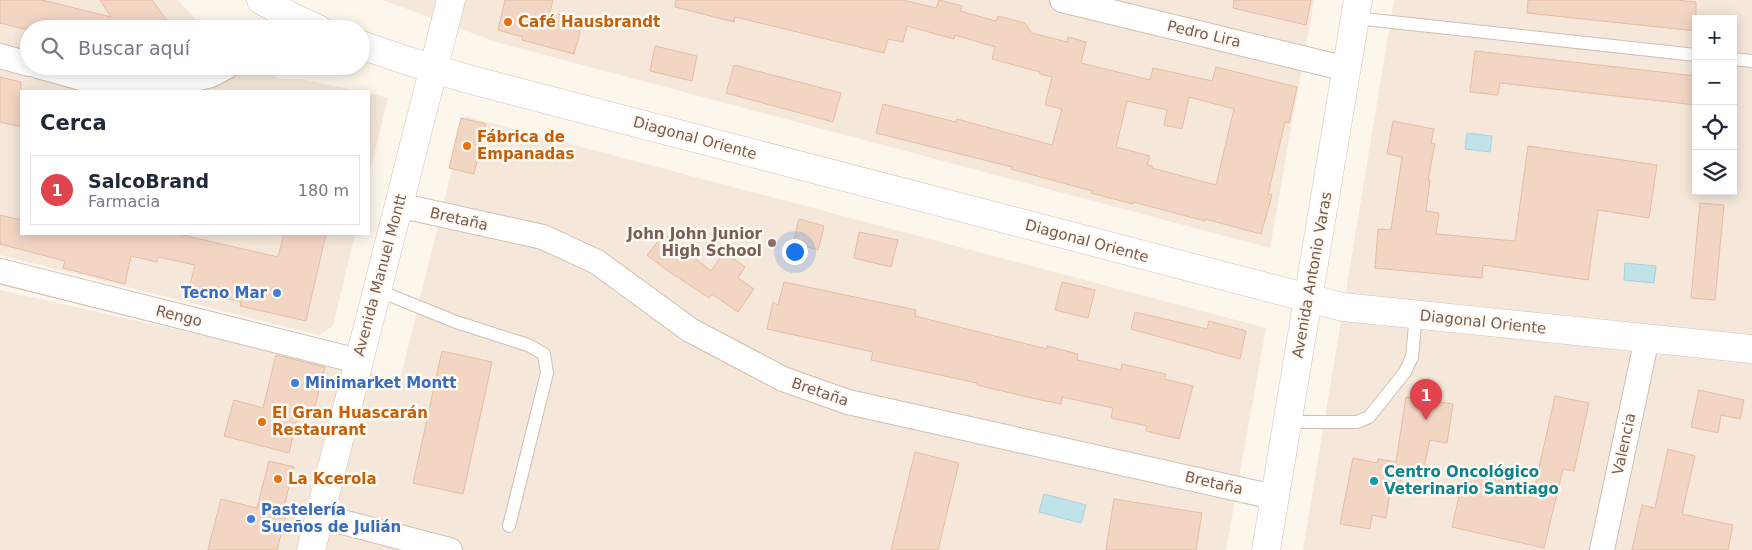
<!DOCTYPE html>
<html lang="es">
<meta charset="utf-8">
<style>
:root{--surface:#fff;--page:#f6f6f7;--text:#1f2937;--muted:#747a83;--line:#e0e1e3;--accent:#e76f51}
body{margin:0;font-family:"DejaVu Sans",sans-serif;background:var(--page);color:var(--text)}
.controls{position:absolute;right:15px;top:15px;display:grid;overflow:hidden;border-radius:0px;box-shadow:0 2px 12px #0003}
.controls button{width:45px;height:45px;display:grid;place-items:center;padding:0;border:0;border-bottom:1px solid var(--line);background:var(--surface);color:var(--text);font:25px sans-serif}
.you{position:absolute;left:794px;top:251px;width:18px;height:18px;margin:-12px;border:4px solid #fff;border-radius:50%;background:#1a73e8;box-shadow:0 0 0 8px #1a73e833}
.badge{display:grid;place-items:center;width:32px;height:32px;border-radius:50%;background:var(--accent);color:#fff;font-size:16px;font-weight:700}
.pin{position:absolute;translate:-50% -41px;filter:drop-shadow(0 1px 2px #0008)}
.pin::after{content:'';position:absolute;top:26px;width:18px;height:15px;background:inherit;clip-path:polygon(0 0,100% 0,50% 100%)}
.list{margin:0;padding:0;list-style:none}
h2{display:flex;justify-content:space-between;align-items:center;height:65px;margin:0;padding:0 20px;font-size:21px}
h2 small{font-size:16px;font-weight:400;color:var(--muted)}
.list li{display:grid;grid-template-columns:32px 1fr auto;gap:15px;align-items:center;box-sizing:border-box;height:70px;margin:0 10px 10px;padding:0 10px;border:1px solid var(--line);border-radius:0px}
.list b{display:block;font-size:19px;white-space:nowrap}
.list p{margin:0;font-size:16px;white-space:nowrap;color:var(--muted)}
.list em{font-size:16px;font-style:normal;color:var(--muted)}
.icon{flex:none;width:28px;height:28px;fill:none;stroke:currentColor;stroke-width:2;stroke-linecap:round;stroke-linejoin:round}
.map{position:relative;flex:none;width:1752px;height:550px;overflow:hidden}
.search{position:absolute;background:var(--surface);box-shadow:0 2px 12px #0003;left:20px;top:20px;width:350px;height:55px;display:flex;align-items:center;gap:12px;box-sizing:border-box;padding:0 18px;border-radius:28px;color:var(--muted);font-size:19px}
.panel{position:absolute;background:var(--surface);box-shadow:0 2px 12px #0003;left:20px;top:90px;width:350px;height:145px;border-radius:0px}
.map>svg:first-child{display:block}
.residential{fill:#f5e8da;fill-rule:evenodd}
.water{fill:#bfe3e8;stroke:#a5d3da}
.building{fill:#f3d5c3;stroke:#e6bba3;fill-rule:evenodd}
.lines{fill:none;stroke-linecap:round;stroke-linejoin:round}
.lane-casing{stroke:#d1beb0;stroke-width:14}
.street-casing{stroke:#d1beb0;stroke-width:26}
.secondary-casing{stroke:#d6c0b0;stroke-width:29}
.lane{stroke:#fff;stroke-width:12}
.street{stroke:#fff;stroke-width:24}
.secondary{stroke:#fff;stroke-width:28}
.food-dot{fill:#e8710a;stroke:#fffaf3;stroke-width:2}
.education-dot{fill:#8d6e63;stroke:#fffaf3;stroke-width:2}
.shop-dot{fill:#3f7fe0;stroke:#fffaf3;stroke-width:2}
.culture-dot{fill:#0f9aa8;stroke:#fffaf3;stroke-width:2}
.labels{text-anchor:middle;dominant-baseline:central;stroke-width:5;stroke-linejoin:round;paint-order:stroke}
.food-label{font-size:15px;font-weight:bold;fill:#c56008;stroke:#fffaf3;text-anchor:start}
.street-label{font-size:15px;fill:#7a5c4d;stroke:#fffaf3}
.education-label{font-size:15px;font-weight:bold;fill:#785e54;stroke:#fffaf3;text-anchor:end}
.shop-label{font-size:15px;font-weight:bold;fill:#366cbe;stroke:#fffaf3;text-anchor:start}
.culture-label{font-size:15px;font-weight:bold;fill:#0d838f;stroke:#fffaf3;text-anchor:start}
</style>
<div class="map">
<svg width="1752" height="550" viewBox="0 0 1752 550">
<rect width="100%" height="100%" fill="#fdf6ec"/>
<g class="residential">
<path d="M0,0H178L205,29H29V66H259L280,79H300L360,91H21V234H355L333,326L319,335L0,255Z"/>
<path d="M383,0H1314L1270,248L496,42Z"/>
<path d="M1394,0H1752V550H1303ZM1696,19H1733V191H1696Z"/>
<path d="M369,93L388,98L369,176Z"/>
<path d="M465,116L1266,328L1226,550H0V290L400,380Z"/>
</g>
<g class="water">
<path d="M1467,133L1492,136L1490,152L1465,149Z"/>
<path d="M1625,263L1656,266L1654,283L1624,280Z"/>
<path d="M1044,494L1086,505L1081,523L1039,512Z"/>
</g>
<g class="building">
<path d="M0,0H42L111,17L100,0H152L173,29H23L0,23Z"/>
<path d="M505,0H553L550,12L583,21L574,54L522,40L523,37L498,30Z"/>
<path d="M676,0H903L936,8L939,0L962,6L960,11L996,21L998,16L1025,23L1032,33L1067,42L1068,37L1086,42L1081,63L1150,80L1153,68L1212,81L1216,67L1297,87L1289,123L1285,122L1268,194L1272,195L1261,234L1205,219V221L1133,202V204L1091,193L1092,191L1011,169L1012,167L876,133L883,104L956,122L957,119L1052,145L1062,109L1045,105L1052,77L1040,74V72L992,59L995,47L955,35L954,39L907,26L903,42L888,39L884,53L735,17L734,22L675,7ZM1189,97L1234,109L1216,185L1152,168V166L1147,165L1150,156L1116,147L1127,101L1167,110L1164,125L1182,129Z"/>
<path d="M1234,0H1311L1306,25L1233,8Z"/>
<path d="M1528,0H1676L1696,2V31L1527,13Z"/>
<path d="M655,46L697,56L692,81L650,71Z"/>
<path d="M1475,51L1696,76V105L1500,83L1498,95L1470,92Z"/>
<path d="M734,65L841,93L833,122L726,93Z"/>
<path d="M0,77L21,82V127L0,122Z"/>
<path d="M461,118L486,124L474,174L449,168Z"/>
<path d="M1393,121L1434,129L1431,143L1435,144L1428,180H1430L1426,211L1439,213L1436,234L1515,241L1528,146L1657,165L1649,218L1598,210L1588,280L1483,265L1482,278L1375,268L1378,229L1391,230L1402,157L1387,154Z"/>
<path d="M1700,203L1724,205L1715,300L1691,298Z"/>
<path d="M0,215L21,220V234H178L278,257L284,234H326L306,321L240,306L241,302L189,289L195,265L158,257L157,262L131,256L125,284L63,268L65,261L0,244Z"/>
<path d="M799,219L824,226L818,250L793,243Z"/>
<path d="M859,232L898,240L891,267L854,258Z"/>
<path d="M664,234L711,271L724,252L745,267L738,278L754,289L738,312L712,294L709,298L676,276V277L647,255Z"/>
<path d="M784,282L916,310L915,316L1047,349V346L1078,354L1077,360L1121,370L1122,364L1166,374L1164,379L1193,386L1179,439L1146,431L1147,426L1111,418L1113,408L1062,397L1061,404L1036,399L977,385V383L871,360L873,352L767,329L773,302L778,305Z"/>
<path d="M1062,282L1095,290L1088,318L1055,310Z"/>
<path d="M1135,312L1207,329L1209,321L1246,331L1240,359L1131,329Z"/>
<path d="M442,351L492,362L463,494L413,483Z"/>
<path d="M276,355L325,367L313,413L299,409L289,453L224,436L234,400L263,408Z"/>
<path d="M1699,390L1744,400L1740,419L1721,415L1718,433L1691,427Z"/>
<path d="M1555,396L1589,403L1574,471L1563,469L1544,548L1452,527L1465,470L1535,486Z"/>
<path d="M1406,397L1453,404L1447,443L1430,440L1422,475L1403,471L1398,492L1390,491L1386,518L1372,515L1370,529L1340,524L1353,458L1377,463L1378,459L1396,462Z"/>
<path d="M1668,449L1695,456L1682,514L1733,525L1728,550H1632L1642,505L1655,508Z"/>
<path d="M915,452L959,463L938,550H891Z"/>
<path d="M269,461L294,467L282,514L286,515L277,550H208L221,499L257,508Z"/>
<path d="M1114,499L1202,513L1196,550H1106Z"/>
</g>
<g class="lines">
<defs>
<g id="lane">
<path d="M1355,18L1696,55"/>
<path d="M1733,59L1752,61"/>
<path d="M377,290L456,322L528,345L544,354L547,373L509,526"/>
<path d="M1287,422H1357L1369,417L1405,372L1412,357L1416,315"/>
</g>
<g id="street">
<path d="M1062,0L1347,69"/>
<path d="M0,56L29,64"/>
<path d="M38,66L88,80L156,85L178,83L211,75L228,66"/>
<path d="M398,205L543,237L597,262L690,330L783,379L848,402L1274,497"/>
<path d="M0,271L358,361"/>
<path d="M319,516L450,550"/>
<path d="M1602,550L1647,338"/>
</g>
<g id="secondary">
<path d="M261,0L292,17L318,29"/>
<path d="M361,45L405,60L468,79L1343,307L1752,349"/>
<path d="M311,550L451,0"/>
<path d="M1266,550L1358,0"/>
</g>
</defs>
<use href="#lane" class="lane-casing"/>
<use href="#street" class="street-casing"/>
<use href="#secondary" class="secondary-casing"/>
<use href="#lane" class="lane"/>
<use href="#street" class="street"/>
<use href="#secondary" class="secondary"/>
</g>
<g class="food-dot">
<circle cx="508" cy="22" r="5"/>
<circle cx="467" cy="146" r="5"/>
<circle cx="262" cy="422" r="5"/>
<circle cx="278" cy="479" r="5"/>
</g>
<circle class="education-dot" cx="772" cy="243" r="5"/>
<g class="shop-dot">
<circle cx="277" cy="293" r="5"/>
<circle cx="295" cy="383" r="5"/>
<circle cx="251" cy="519" r="5"/>
</g>
<circle class="culture-dot" cx="1374" cy="481" r="5"/>
<g class="labels">
<g class="food-label">
<text x="518" y="22">Café Hausbrandt</text>
<text x="477" y="137">Fábrica de<tspan x="477" dy="17">Empanadas</tspan></text>
<text x="272" y="413">El Gran Huascarán<tspan x="272" dy="17">Restaurant</tspan></text>
<text x="288" y="479">La Kcerola</text>
</g>
<g class="street-label">
<text transform="translate(1204 34) rotate(13)">Pedro Lira</text>
<text transform="translate(695 138) rotate(15)">Diagonal Oriente</text>
<text transform="translate(459 219) rotate(13)">Bretaña</text>
<text transform="translate(1087 241) rotate(15)">Diagonal Oriente</text>
<text transform="translate(380 275) rotate(-75)">Avenida Manuel Montt</text>
<text transform="translate(1312 275) rotate(-80)">Avenida Antonio Varas</text>
<text transform="translate(179 316) rotate(14)">Rengo</text>
<text transform="translate(1483 322) rotate(6)">Diagonal Oriente</text>
<text transform="translate(820 392) rotate(19)">Bretaña</text>
<text transform="translate(1624 444) rotate(-78)">Valencia</text>
<text transform="translate(1214 483) rotate(13)">Bretaña</text>
</g>
<g class="education-label">
<text x="762" y="234">John John Junior<tspan x="762" dy="17">High School</tspan></text>
</g>
<g class="shop-label">
<text x="267" y="293" text-anchor="end">Tecno Mar</text>
<text x="305" y="383">Minimarket Montt</text>
<text x="261" y="510">Pastelería<tspan x="261" dy="17">Sueños de Julián</tspan></text>
</g>
<g class="culture-label">
<text x="1384" y="472">Centro Oncológico<tspan x="1384" dy="17">Veterinario Santiago</tspan></text>
</g>
</g>
</svg>
<div class="controls">
<button>+</button>
<button>−</button>
<button><svg class="icon" aria-label="locate" viewBox="0 0 24 24"><circle cx="12" cy="12" r="6"/><path d="M12 2v4M12 18v4M2 12h4M18 12h4"/></svg></button>
<button><svg class="icon" aria-label="layers" viewBox="0 0 24 24"><path d="M12 4l9 5-9 5-9-5zM3 14l9 5 9-5"/></svg></button>
</div>
<div class="you"></div>
<div class="pin badge" style="left:1426px;top:420px;background:#e0444e">1</div>
<div class="search"><svg class="icon" aria-label="search" viewBox="0 0 24 24"><circle cx="10" cy="10" r="6"/><path d="M15 15l6 6"/></svg>Buscar aquí</div>
<section class="panel">
<h2>Cerca<small></small></h2>
<ul class="list">
<li><span class="badge" style="background:#e0444e">1</span><div><b>SalcoBrand</b><p>Farmacia</p></div><em>180 m</em></li>
</ul>
</section>
</div>
